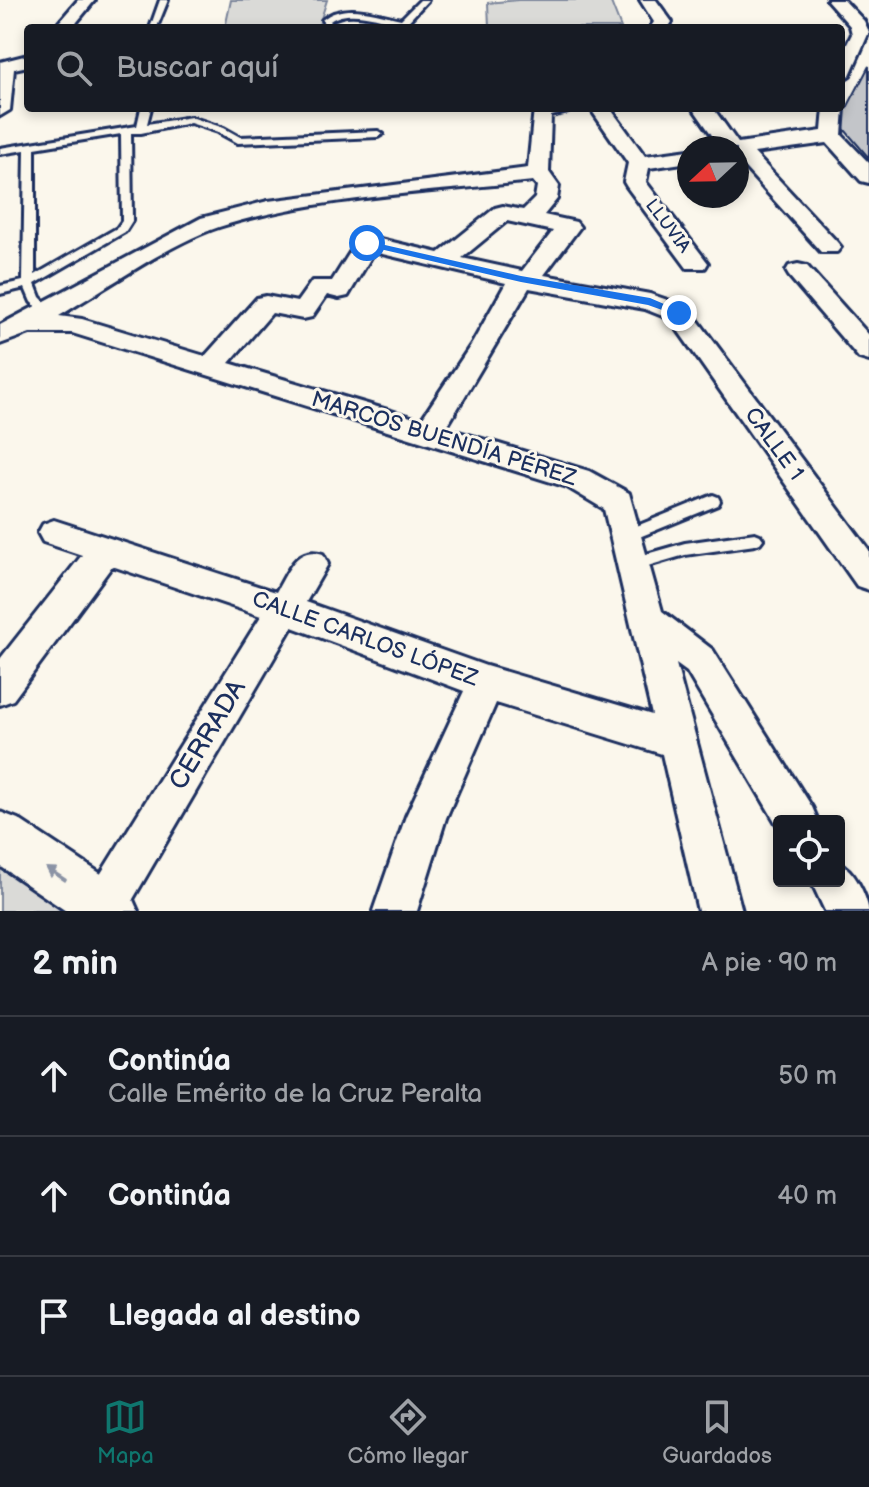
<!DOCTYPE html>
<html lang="es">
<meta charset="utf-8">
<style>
:root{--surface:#171b24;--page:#20242c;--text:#f1f3f6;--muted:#9ea1a6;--line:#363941;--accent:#0f766e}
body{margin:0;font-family:"Balsamiq Sans",sans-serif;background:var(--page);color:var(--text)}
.controls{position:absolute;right:24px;bottom:24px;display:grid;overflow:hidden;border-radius:8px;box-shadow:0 4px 12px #0003}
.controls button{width:72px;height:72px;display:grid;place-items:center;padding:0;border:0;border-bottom:2px solid var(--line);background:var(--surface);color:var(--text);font:40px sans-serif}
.compass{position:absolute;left:677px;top:136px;width:72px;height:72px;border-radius:50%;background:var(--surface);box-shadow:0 4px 12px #0003;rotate:248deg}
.stop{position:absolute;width:24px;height:24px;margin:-18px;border:6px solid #1a73e8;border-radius:50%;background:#fff}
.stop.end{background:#1a73e8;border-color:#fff;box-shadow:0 2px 8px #0008}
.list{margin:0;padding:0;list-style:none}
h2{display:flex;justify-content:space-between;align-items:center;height:104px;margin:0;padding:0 32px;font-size:34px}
h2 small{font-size:26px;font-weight:400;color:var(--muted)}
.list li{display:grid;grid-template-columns:52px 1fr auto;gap:24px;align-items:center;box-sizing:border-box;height:120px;padding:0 32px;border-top:2px solid var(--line)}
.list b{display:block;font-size:30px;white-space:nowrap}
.list p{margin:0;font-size:26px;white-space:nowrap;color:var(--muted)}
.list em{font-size:26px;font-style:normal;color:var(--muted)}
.icon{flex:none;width:44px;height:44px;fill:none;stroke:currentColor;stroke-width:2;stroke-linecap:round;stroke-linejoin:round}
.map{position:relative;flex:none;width:869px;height:911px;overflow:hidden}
.search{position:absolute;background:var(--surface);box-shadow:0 4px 12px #0003;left:24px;right:24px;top:24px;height:88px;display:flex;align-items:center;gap:20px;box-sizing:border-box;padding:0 28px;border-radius:8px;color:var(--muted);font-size:30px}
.sheet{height:464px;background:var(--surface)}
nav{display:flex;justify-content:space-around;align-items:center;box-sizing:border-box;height:112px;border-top:2px solid var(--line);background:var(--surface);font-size:22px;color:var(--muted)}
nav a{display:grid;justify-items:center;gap:4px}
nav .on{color:var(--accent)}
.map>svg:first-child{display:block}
.green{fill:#dadad7;stroke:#7a849a;stroke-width:2}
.building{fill:#c3c5c9;stroke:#1b2f5e;stroke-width:2}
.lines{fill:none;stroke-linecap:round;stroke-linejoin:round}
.service-casing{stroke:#1b2f5e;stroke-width:6}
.minor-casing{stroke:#1b2f5e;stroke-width:6}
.tertiary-casing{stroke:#1b2f5e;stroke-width:6}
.service{fill:#fbf7ec;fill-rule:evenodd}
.minor{fill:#fbf7ec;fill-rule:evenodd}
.tertiary{fill:#fbf7ec;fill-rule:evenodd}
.oneway{fill:#8b93a5}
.route{fill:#1a73e8}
.labels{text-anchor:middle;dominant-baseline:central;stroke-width:6;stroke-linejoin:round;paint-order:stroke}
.far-street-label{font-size:18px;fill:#1b2f5e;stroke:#fbf7ec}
.street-label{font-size:22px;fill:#1b2f5e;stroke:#fbf7ec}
.near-street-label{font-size:26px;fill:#1b2f5e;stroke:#fbf7ec}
</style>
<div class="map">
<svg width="869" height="911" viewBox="0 0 869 911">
<rect width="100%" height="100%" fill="#fbf7ec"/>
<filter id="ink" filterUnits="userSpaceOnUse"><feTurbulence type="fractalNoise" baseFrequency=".0125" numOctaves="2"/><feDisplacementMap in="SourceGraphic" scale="16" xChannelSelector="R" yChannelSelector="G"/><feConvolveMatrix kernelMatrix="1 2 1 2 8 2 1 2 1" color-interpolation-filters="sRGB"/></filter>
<g filter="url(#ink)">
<g class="green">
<path d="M231,0H327L318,28H225Z"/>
<path d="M518,0H610L621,28H483L489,27L488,3Z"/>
<path d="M0,837L110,911H0Z"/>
</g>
<path class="building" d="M869,66V158L839,123Z"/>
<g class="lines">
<defs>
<g id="service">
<path d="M160,0H168L157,27L150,28Z"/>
<path d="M420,0H428L402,28H393L397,23C377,19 349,8 330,21L335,28H327L322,20C344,1 376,14 401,19Z"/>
<path d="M141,108H151L147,124L191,117L224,128L240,137L378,131L383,134L378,137L238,143L218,132L190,123L141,133H131L132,221L125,232L35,284L40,297L55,312L53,315H45L31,302L25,288L0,294V286L23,281L25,150L0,154V148L137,126ZM121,134L122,221L117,228L35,275V148Z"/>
<path d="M713,495L718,497L720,501L718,505L627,542L622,540L619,536L622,532Z"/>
<path d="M755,533L760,535L763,539L760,543L755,545L685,555L634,570L629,569L626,564L629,559L685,543Z"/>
</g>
<g id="minor">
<path d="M78,0H95L72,28H54Z"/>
<path d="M640,0H656L672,22L668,28H650L654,22Z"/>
<path d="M827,0H844L864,21L869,32L850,75L841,81V56L852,34L850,26Z"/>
<path d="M28,55V66L14,69L10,110L0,116V62Z"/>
<path d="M841,104L844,108L842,135L869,163V183L861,181L827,143L754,153L837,242L841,247L837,252H821L737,159V148H721L693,108H713L738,143L822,131L824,108H841Z"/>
<path d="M534,108H571L568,112L551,116L549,172L559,186L557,199L544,215L576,222L580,227L544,275L650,294L688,307L869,550V590L857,586L670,319L645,309L529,288L446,428L589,471L629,493L662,611L713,650L812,807L818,821H779V828L687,672L676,664L742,911H698L662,754L496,703L446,818L417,911H373L406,816L464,691L292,627L126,911H85L83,906L90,891L261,616L112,566L13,700L0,705V659L82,555L43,542L38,533L43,524L54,520L276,592C288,572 296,545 323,554L328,564L306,602L486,666L652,715L604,509L567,487L72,333H30L0,344V325L201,218L268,201L528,168ZM533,181L537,186L535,198L523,210L503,206L495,208L439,253L367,236L359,238L332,281H312L297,302L266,296L257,298L205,356L82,319L59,316C105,289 170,243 219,227C313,197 434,192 533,181ZM507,221L553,231L522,271L462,258ZM374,252L506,283L473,342L421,420L229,363L272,313L303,319L312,317L327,295L339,298L348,296Z"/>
<path d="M590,108H610L645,156L689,150V162L649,168L646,182L708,263L705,268H687L627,187L624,182L628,163Z"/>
<path d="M798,264L807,266L869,335V361L859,358L789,276L786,271L789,266Z"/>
<path d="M839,863C854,869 866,895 869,911H825L811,881H839Z"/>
</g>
<path id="tertiary" d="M0,812L18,819L130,893L138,911H66L0,866Z"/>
</defs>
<use href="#service" class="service-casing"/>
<use href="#minor" class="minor-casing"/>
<use href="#tertiary" class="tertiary-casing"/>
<use href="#service" class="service"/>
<use href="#minor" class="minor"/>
<use href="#tertiary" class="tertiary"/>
</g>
<defs><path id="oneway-solid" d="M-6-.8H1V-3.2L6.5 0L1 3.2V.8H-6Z" transform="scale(2)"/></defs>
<use class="oneway" href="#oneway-solid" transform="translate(56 874) rotate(-147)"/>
</g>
<path class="route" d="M363,240L521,276L650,298L685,313L679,316L648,305L521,282L363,245Z"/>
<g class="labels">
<g class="far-street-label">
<text transform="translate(668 226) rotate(53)">LLUVIA</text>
</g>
<g class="street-label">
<text transform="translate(444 439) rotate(17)">MARCOS BUENDÍA PÉREZ</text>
<text transform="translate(774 444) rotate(54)">CALLE 1</text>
<text transform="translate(365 639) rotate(20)">CALLE CARLOS LÓPEZ</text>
</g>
<g class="near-street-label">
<text transform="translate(208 735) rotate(-59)">CERRADA</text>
</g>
</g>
</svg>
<div class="controls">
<button><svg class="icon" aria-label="locate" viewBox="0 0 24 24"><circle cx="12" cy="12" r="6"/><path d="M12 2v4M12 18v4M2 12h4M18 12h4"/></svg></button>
</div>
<svg class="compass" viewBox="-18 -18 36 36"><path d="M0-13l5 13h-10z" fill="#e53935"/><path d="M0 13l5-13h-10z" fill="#9ea1a6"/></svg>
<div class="stop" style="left:367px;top:243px"></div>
<div class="stop end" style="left:679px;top:313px"></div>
<div class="search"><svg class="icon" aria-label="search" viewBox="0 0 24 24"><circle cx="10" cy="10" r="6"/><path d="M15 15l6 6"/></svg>Buscar aquí</div>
</div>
<section class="sheet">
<h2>2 min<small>A pie · 90 m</small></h2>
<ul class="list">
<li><svg class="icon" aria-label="ahead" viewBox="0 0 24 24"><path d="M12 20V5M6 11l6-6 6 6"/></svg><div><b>Continúa</b><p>Calle Emérito de la Cruz Peralta</p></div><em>50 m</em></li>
<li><svg class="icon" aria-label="ahead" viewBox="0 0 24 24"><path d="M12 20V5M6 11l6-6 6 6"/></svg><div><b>Continúa</b></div><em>40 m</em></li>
<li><svg class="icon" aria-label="arrive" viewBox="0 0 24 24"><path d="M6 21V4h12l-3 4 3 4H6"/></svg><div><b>Llegada al destino</b></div></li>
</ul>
</section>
<nav>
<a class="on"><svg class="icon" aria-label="map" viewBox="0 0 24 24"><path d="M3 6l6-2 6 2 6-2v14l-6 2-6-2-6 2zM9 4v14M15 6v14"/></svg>Mapa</a>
<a><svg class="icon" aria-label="directions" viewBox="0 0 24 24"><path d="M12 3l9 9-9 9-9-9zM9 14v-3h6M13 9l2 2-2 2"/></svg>Cómo llegar</a>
<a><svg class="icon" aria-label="saved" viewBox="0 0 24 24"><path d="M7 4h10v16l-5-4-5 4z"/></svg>Guardados</a>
</nav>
